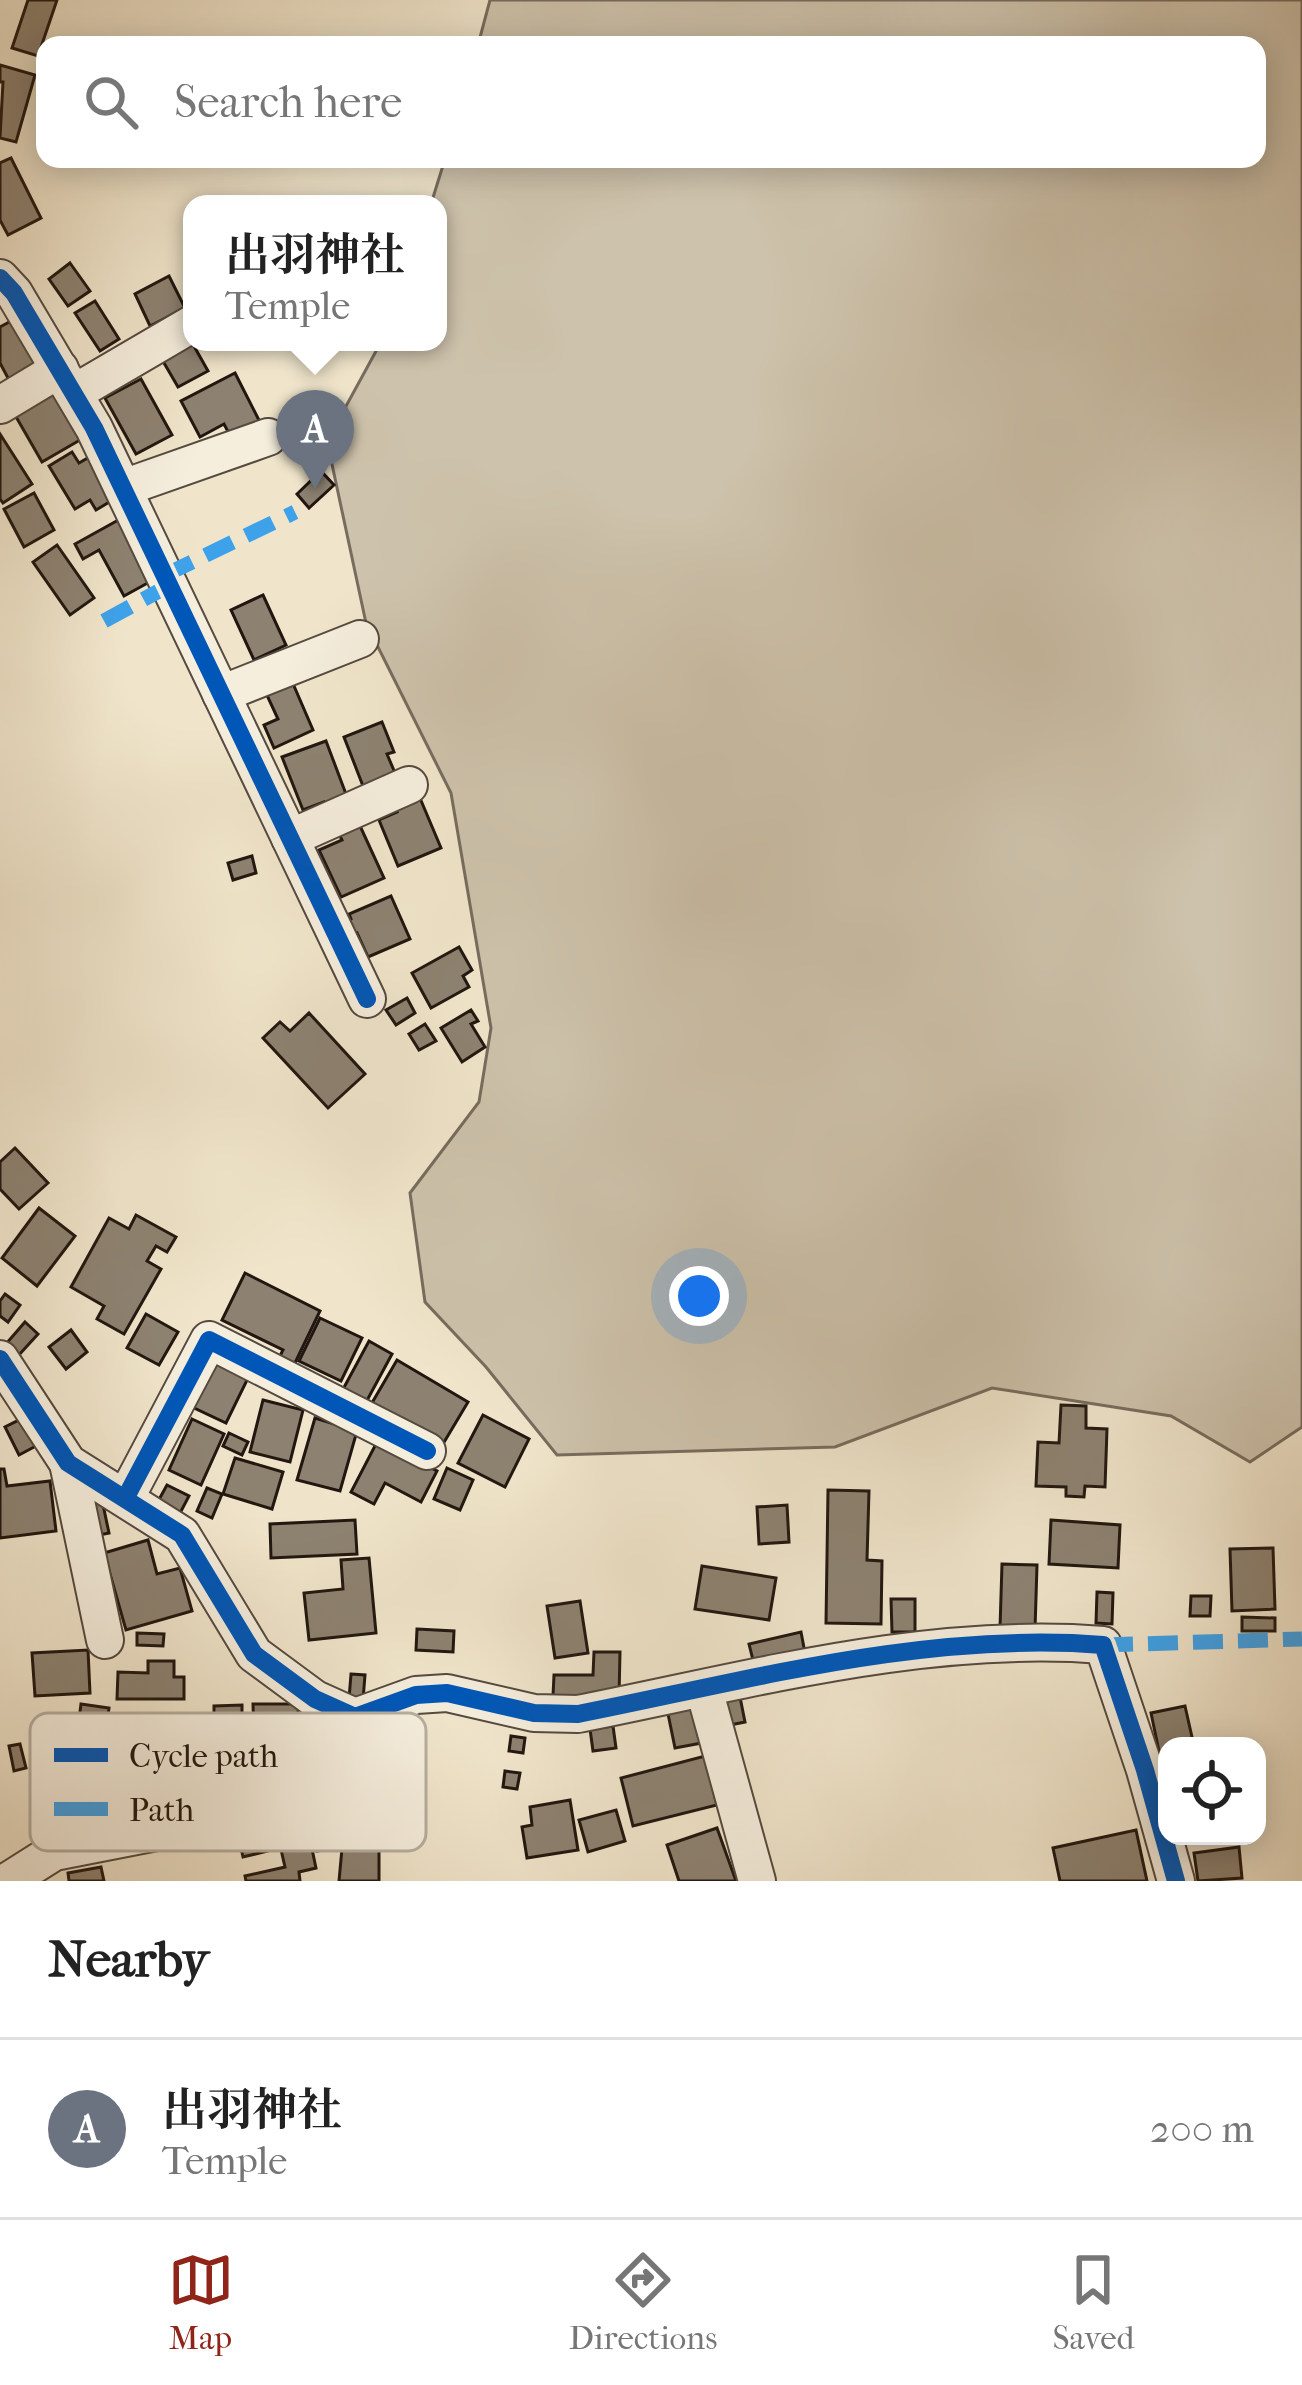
<!DOCTYPE html>
<meta charset="utf-8">
<style>
:root{--surface:#fff;--page:#f6f6f6;--text:#222;--muted:#767676;--line:#e0e0e0;--accent:#8f2418}
body{margin:0;font-family:"IM FELL French Canon","Noto Serif JP",serif;background:var(--page);color:var(--text)}
.controls{position:absolute;right:36px;bottom:36px;display:grid;overflow:hidden;border-radius:24px;box-shadow:0 6px 30px #0003}
.controls button{width:108px;height:108px;display:grid;place-items:center;padding:0;border:0;border-bottom:3px solid var(--line);background:var(--surface);color:var(--text);font:60px sans-serif}
.you{position:absolute;left:699px;top:1296px;width:42px;height:42px;margin:-30px;border:9px solid #fff;border-radius:50%;background:#1a73e8;box-shadow:0 0 0 18px #1a73e833}
.badge{display:grid;place-items:center;width:78px;height:78px;border-radius:50%;background:var(--accent);color:#fff;font-size:39px;font-weight:700}
.pin{position:absolute;translate:-50% -99px;filter:drop-shadow(0 3px 6px #0008)}
.pin::after{content:'';position:absolute;top:63px;width:42px;height:36px;background:inherit;clip-path:polygon(0 0,100% 0,50% 100%)}
.popup{position:absolute;left:183px;top:195px;width:264px;height:156px;box-sizing:border-box;display:grid;place-content:center;border-radius:24px;background:var(--surface);filter:drop-shadow(0 3px 9px #0005);font-size:39px;white-space:nowrap;color:var(--muted)}
.popup b{font-size:45px;color:var(--text)}
.popup::after{content:'';position:absolute;left:50%;top:100%;margin-left:-24px;border:24px solid transparent;border-top-color:var(--surface)}
.list{margin:0;padding:0;list-style:none}
h2{display:flex;justify-content:space-between;align-items:center;height:156px;margin:0;padding:0 48px;font-size:51px}
h2 small{font-size:39px;font-weight:400;color:var(--muted)}
.list li{display:grid;grid-template-columns:78px 1fr auto;gap:36px;align-items:center;box-sizing:border-box;height:180px;padding:0 48px;border-top:3px solid var(--line)}
.list b{display:block;font-size:45px;white-space:nowrap}
.list p{margin:0;font-size:39px;white-space:nowrap;color:var(--muted)}
.list em{font-size:39px;font-style:normal;color:var(--muted)}
.icon{flex:none;width:66px;height:66px;fill:none;stroke:currentColor;stroke-width:2;stroke-linecap:round;stroke-linejoin:round}
.map{position:relative;flex:none;width:1302px;height:1881px;overflow:hidden}
.search{position:absolute;background:var(--surface);box-shadow:0 6px 30px #0003;left:36px;right:36px;top:36px;height:132px;display:flex;align-items:center;gap:30px;box-sizing:border-box;padding:0 42px;border-radius:24px;color:var(--muted);font-size:45px}
.sheet{height:336px;background:var(--surface)}
nav{display:flex;justify-content:space-around;align-items:center;box-sizing:border-box;height:168px;border-top:3px solid var(--line);background:var(--surface);font-size:33px;color:var(--muted)}
nav a{display:grid;justify-items:center;gap:6px}
nav .on{color:var(--accent)}
.map>svg:first-child{display:block}
.green{fill:#cdc2ab;stroke:#776c5e;stroke-width:3}
.building{fill:#8d8271;stroke:#211710;stroke-width:3}
.lines{fill:none;stroke-linecap:round;stroke-linejoin:round}
.minor-casing{stroke:#554a3f;stroke-width:40}
.minor{stroke:#f5eedd;stroke-width:36}
.quiet{stroke:#3ea2ea;stroke-width:15;stroke-dasharray:30 15;stroke-linecap:butt}
.cycleway-casing{stroke:#f5eedd;stroke-width:26}
.cycleway{stroke:#0057b8;stroke-width:18}
.key{fill:#f5eedd;stroke:#b5aea0;stroke-width:3}
.key-label{font-size:33px;fill:#211710}
</style>
<div class="map">
<svg width="1302" height="1881" viewBox="0 0 1302 1881">
<rect width="100%" height="100%" fill="#f0e5cb"/>
<filter id="stains"><feTurbulence type="fractalNoise" baseFrequency=".00167" numOctaves="4"/><feColorMatrix values="0 0 0 0 .2 0 0 0 0 .09 0 0 0 0 .02 0 0 0 .5 -.17"/></filter>
<radialGradient id="worn" r=".72"><stop offset=".6" stop-color="#630" stop-opacity="0"/><stop offset="1" stop-color="#630" stop-opacity=".3"/></radialGradient>
<path class="green" d="M490,0H1302V1427L1250,1462L1171,1416L992,1388L835,1447L557,1455L486,1367L425,1302L410,1193L479,1102L491,1028L451,793L366,623L327,441L381,342H438V204H431L445,159H1257V45H478Z"/>
<g class="building">
<path d="M28,0H57L38,56L12,48Z"/>
<path d="M0,65L35,75L16,142L0,138L3,82H0Z"/>
<path d="M11,158L41,218L8,235L0,220V163Z"/>
<path d="M70,263L90,291L68,306L49,279Z"/>
<path d="M169,276L185,308L150,326L135,294Z"/>
<path d="M95,301L119,339L100,351L75,313Z"/>
<path d="M13,320L37,364L9,380L0,363V327Z"/>
<path d="M190,339L208,371L178,387L160,356Z"/>
<path d="M235,373L264,430L235,445L224,424L200,437L181,401Z"/>
<path d="M141,379L172,435L136,454L105,398Z"/>
<path d="M53,394L80,440L42,462L15,415Z"/>
<path d="M0,434L32,484L3,503L0,499Z"/>
<path d="M72,452L79,463L91,456L116,498L96,510L90,500L75,509L49,466Z"/>
<path d="M321,471L334,485L309,508L297,494Z"/>
<path d="M34,493L54,530L24,547L4,509Z"/>
<path d="M122,518L155,579L124,596L99,550L83,559L75,544Z"/>
<path d="M57,545L94,598L70,615L33,562Z"/>
<path d="M263,595L286,645L254,660L231,610Z"/>
<path d="M291,679L313,730L274,748L264,725L278,719L265,691Z"/>
<path d="M382,722L394,752L387,754L395,773L363,786L344,737Z"/>
<path d="M326,741L349,802L327,810L324,802L303,810L282,757Z"/>
<path d="M417,791L441,848L398,866L379,820L397,812L392,802Z"/>
<path d="M355,815L384,878L341,897L319,850L342,840L334,824Z"/>
<path d="M252,856L256,873L233,880L228,863Z"/>
<path d="M391,896L410,939L368,957L357,933L346,937L340,924L351,919L349,914Z"/>
<path d="M459,947L472,970L463,976L469,987L431,1008L412,973Z"/>
<path d="M407,998L415,1013L396,1025L386,1010Z"/>
<path d="M471,1010L478,1021L471,1024L485,1047L462,1062L441,1028Z"/>
<path d="M309,1013L365,1074L328,1108L263,1038L280,1022L290,1031Z"/>
<path d="M425,1024L436,1041L419,1050L409,1034Z"/>
<path d="M15,1148L48,1183L19,1209L0,1189V1162Z"/>
<path d="M39,1208L75,1236L37,1286L2,1258Z"/>
<path d="M136,1215L176,1237L167,1252L156,1246L147,1261L161,1269L124,1334L97,1319L104,1306L71,1287L109,1218L129,1229Z"/>
<path d="M245,1273L320,1311L293,1367L278,1360L283,1350L222,1320Z"/>
<path d="M5,1294L20,1305L8,1322L0,1316V1301Z"/>
<path d="M146,1314L178,1332L159,1365L127,1348Z"/>
<path d="M320,1318L362,1338L341,1381L299,1361Z"/>
<path d="M25,1322L38,1334L18,1356L5,1345Z"/>
<path d="M71,1330L87,1352L66,1369L49,1347Z"/>
<path d="M369,1341L392,1354L364,1406L341,1393Z"/>
<path d="M215,1355L251,1372L226,1423L190,1406Z"/>
<path d="M397,1360L468,1402L440,1449L369,1408Z"/>
<path d="M263,1400L303,1410L290,1462L250,1452Z"/>
<path d="M1061,1405L1086,1406V1428L1107,1429L1105,1487L1085,1486L1084,1497L1066,1496V1487L1036,1486L1038,1442L1059,1443Z"/>
<path d="M483,1415L529,1439L505,1487L458,1463Z"/>
<path d="M315,1418L357,1431L340,1491L297,1480Z"/>
<path d="M21,1419L36,1446L19,1455L5,1427Z"/>
<path d="M192,1419L224,1434L201,1485L169,1470Z"/>
<path d="M229,1433L248,1442L242,1455L223,1446Z"/>
<path d="M378,1440L437,1471L421,1502L385,1483L374,1504L351,1492Z"/>
<path d="M235,1458L283,1472L272,1509L223,1494Z"/>
<path d="M447,1468L473,1480L460,1510L434,1499Z"/>
<path d="M0,1469H4L7,1486L50,1481L56,1531L0,1538Z"/>
<path d="M167,1485L189,1496L178,1517L156,1505Z"/>
<path d="M207,1488L222,1494L212,1518L197,1511Z"/>
<path d="M828,1490L869,1491L867,1560L882,1561L881,1624L826,1623Z"/>
<path d="M102,1500L109,1533L94,1536L87,1504Z"/>
<path d="M787,1505L789,1542L759,1544L757,1507Z"/>
<path d="M355,1520L357,1554L271,1558L270,1524Z"/>
<path d="M1051,1520L1120,1525L1118,1568L1049,1564Z"/>
<path d="M148,1540L157,1574L180,1568L192,1611L126,1630L104,1553Z"/>
<path d="M1273,1548L1275,1609L1232,1611L1230,1549Z"/>
<path d="M369,1558L376,1633L309,1640L304,1593L343,1589L341,1560Z"/>
<path d="M1002,1564L1037,1565L1035,1630L1000,1628Z"/>
<path d="M702,1566L776,1578L769,1620L695,1609Z"/>
<path d="M1097,1592L1113,1593L1112,1624L1096,1623Z"/>
<path d="M1191,1596H1211L1210,1616H1190Z"/>
<path d="M891,1599H915V1632H892Z"/>
<path d="M580,1601L588,1653L555,1658L547,1606Z"/>
<path d="M1242,1617L1275,1618V1631H1242Z"/>
<path d="M417,1629L454,1631L453,1652L416,1650Z"/>
<path d="M801,1632L805,1653L754,1664L749,1644Z"/>
<path d="M137,1633L164,1634L163,1646L137,1645Z"/>
<path d="M88,1650L90,1693L35,1696L32,1653Z"/>
<path d="M594,1652H620L619,1697L553,1696L554,1675H593Z"/>
<path d="M148,1661H174V1677H184V1699H117L118,1672L148,1673Z"/>
<path d="M351,1674L365,1675L363,1700L349,1699Z"/>
<path d="M740,1697L745,1722L720,1727L715,1702Z"/>
<path d="M699,1702L707,1742L675,1748L667,1709Z"/>
<path d="M81,1704L109,1708L104,1746L76,1743Z"/>
<path d="M253,1704H298L300,1773H264L263,1739H254Z"/>
<path d="M242,1705V1727H214V1706Z"/>
<path d="M1185,1706L1194,1746H1167L1164,1775L1151,1713Z"/>
<path d="M331,1720L332,1745L307,1747L306,1722Z"/>
<path d="M613,1726L616,1748L593,1751L590,1729Z"/>
<path d="M194,1733L208,1788L197,1790L204,1817L179,1823L173,1799L162,1802L148,1745Z"/>
<path d="M511,1736L525,1738L523,1753L509,1751Z"/>
<path d="M20,1744L26,1768L14,1771L9,1746Z"/>
<path d="M84,1756L99,1825L52,1835L38,1766Z"/>
<path d="M705,1756L717,1805L633,1826L621,1778Z"/>
<path d="M245,1760L249,1791L221,1794L217,1763Z"/>
<path d="M505,1771L520,1773L517,1789L503,1787Z"/>
<path d="M135,1793L142,1829L115,1834L110,1807L122,1805L120,1796Z"/>
<path d="M570,1800L578,1850L527,1858L522,1827L532,1825L530,1807Z"/>
<path d="M346,1805L369,1817L379,1833V1881H339Z"/>
<path d="M616,1810L625,1841L588,1852L579,1820Z"/>
<path d="M332,1824L336,1848L317,1851L313,1826Z"/>
<path d="M307,1825L316,1868L299,1872L300,1881H246L245,1876L285,1867L277,1832Z"/>
<path d="M717,1828L736,1881H679L667,1845Z"/>
<path d="M263,1829L268,1851L243,1857L238,1835Z"/>
<path d="M1136,1830L1147,1881H1060L1053,1848Z"/>
<path d="M1239,1847L1242,1878L1198,1881L1194,1853Z"/>
<path d="M101,1867L104,1881H69L68,1873Z"/>
</g>
<g class="lines">
<defs>
<g id="minor">
<path d="M0,278L14,293L94,428L367,999"/>
<path d="M74,393L192,324"/>
<path d="M0,405L60,369"/>
<path d="M123,488L268,437"/>
<path d="M221,694L360,639"/>
<path d="M290,838L409,785"/>
<path d="M0,1359L68,1463L182,1535L254,1654L315,1699L355,1717L416,1695L447,1693L534,1713L578,1714C750,1680 926,1631 1103,1645L1145,1770L1176,1881"/>
<path d="M68,1463L105,1640"/>
<path d="M126,1497L209,1340L427,1451"/>
<path d="M704,1689L757,1881"/>
<path d="M8,1881L54,1852L264,1811L318,1792L342,1764L357,1731L355,1717"/>
</g>
</defs>
<use href="#minor" class="minor-casing"/>
<use href="#minor" class="minor"/>
<g class="quiet">
<path d="M165,575L295,512"/>
<path d="M104,621L170,585"/>
<path d="M1103,1645L1302,1639"/>
</g>
<defs>
<g id="cycleway">
<path d="M0,278L14,293L94,428L367,999"/>
<path d="M0,1359L68,1463L182,1535L254,1654L315,1699L355,1717L416,1695L447,1693L534,1713L578,1714C750,1680 926,1631 1103,1645L1145,1770L1176,1881"/>
<path d="M126,1497L209,1340L427,1451"/>
</g>
</defs>
<use href="#cycleway" class="cycleway-casing"/>
<use href="#cycleway" class="cycleway"/>
</g>
<rect x="30" y="1713" width="396" height="138" rx="18" class="key"/>
<rect x="54" y="1748" width="54" height="14" fill="#0057b8"/>
<rect x="54" y="1802" width="54" height="14" fill="#3ea2ea"/>
<g class="key-label">
<text x="129" y="1767">Cycle path</text>
<text x="129" y="1821">Path</text>
</g>
<rect width="100%" height="100%" filter="url(#stains)"/>
<rect width="100%" height="100%" fill="url(#worn)"/>
</svg>
<div class="controls">
<button><svg class="icon" aria-label="locate" viewBox="0 0 24 24"><circle cx="12" cy="12" r="6"/><path d="M12 2v4M12 18v4M2 12h4M18 12h4"/></svg></button>
</div>
<div class="you"></div>
<div class="pin badge" style="left:315px;top:489px;background:#6b7280">A</div>
<div class="popup"><b>出羽神社</b>Temple</div>
<div class="search"><svg class="icon" aria-label="search" viewBox="0 0 24 24"><circle cx="10" cy="10" r="6"/><path d="M15 15l6 6"/></svg>Search here</div>
</div>
<section class="sheet">
<h2>Nearby<small></small></h2>
<ul class="list">
<li><span class="badge" style="background:#6b7280">A</span><div><b>出羽神社</b><p>Temple</p></div><em>200 m</em></li>
</ul>
</section>
<nav>
<a class="on"><svg class="icon" aria-label="map" viewBox="0 0 24 24"><path d="M3 6l6-2 6 2 6-2v14l-6 2-6-2-6 2zM9 4v14M15 6v14"/></svg>Map</a>
<a><svg class="icon" aria-label="directions" viewBox="0 0 24 24"><path d="M12 3l9 9-9 9-9-9zM9 14v-3h6M13 9l2 2-2 2"/></svg>Directions</a>
<a><svg class="icon" aria-label="saved" viewBox="0 0 24 24"><path d="M7 4h10v16l-5-4-5 4z"/></svg>Saved</a>
</nav>
